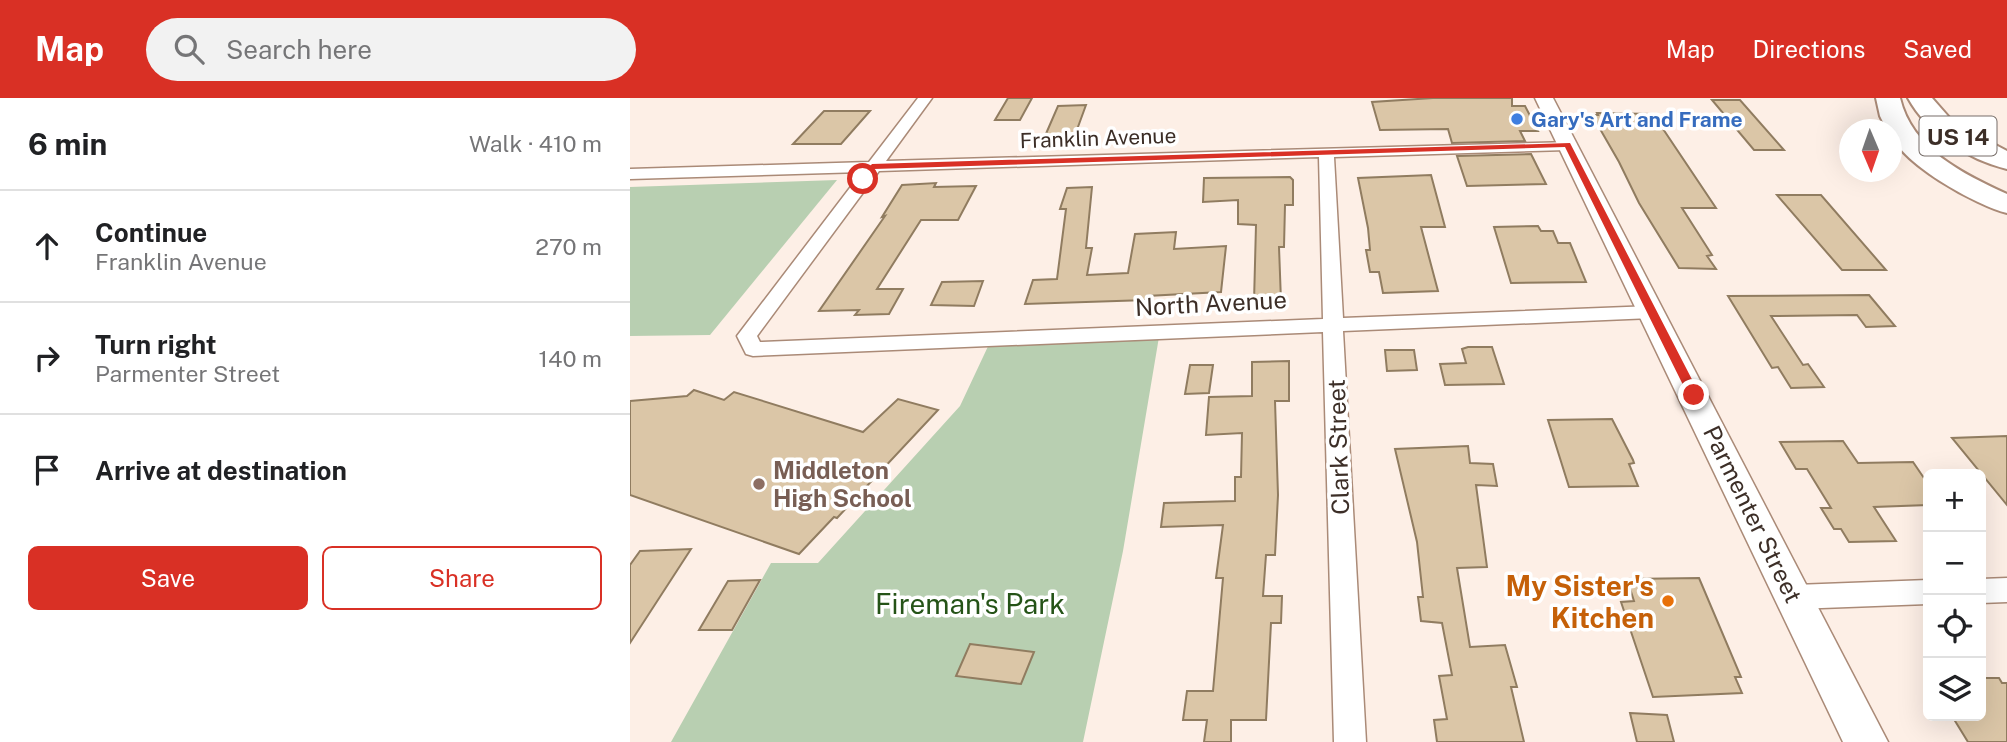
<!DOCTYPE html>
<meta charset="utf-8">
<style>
:root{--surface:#fff;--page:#f2f2f2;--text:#202124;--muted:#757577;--line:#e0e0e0;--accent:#d93025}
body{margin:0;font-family:"Public Sans",sans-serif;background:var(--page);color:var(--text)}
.controls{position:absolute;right:21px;bottom:21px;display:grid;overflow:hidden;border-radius:10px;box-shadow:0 7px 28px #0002}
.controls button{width:63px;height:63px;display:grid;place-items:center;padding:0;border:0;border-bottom:2px solid var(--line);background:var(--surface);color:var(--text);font:35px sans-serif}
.compass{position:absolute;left:1209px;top:21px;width:63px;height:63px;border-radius:50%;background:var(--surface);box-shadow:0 7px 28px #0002;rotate:178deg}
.stop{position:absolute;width:21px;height:21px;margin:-16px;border:5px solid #d93025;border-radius:50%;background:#fff}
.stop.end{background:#d93025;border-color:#fff;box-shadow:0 2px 7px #0008}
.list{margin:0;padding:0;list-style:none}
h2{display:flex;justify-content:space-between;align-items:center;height:91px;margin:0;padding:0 28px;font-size:30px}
h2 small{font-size:23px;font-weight:400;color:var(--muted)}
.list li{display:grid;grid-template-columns:46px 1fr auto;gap:21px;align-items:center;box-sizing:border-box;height:112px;padding:0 28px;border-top:2px solid var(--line)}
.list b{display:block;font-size:26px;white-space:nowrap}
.list p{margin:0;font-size:23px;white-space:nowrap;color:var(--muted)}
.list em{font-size:23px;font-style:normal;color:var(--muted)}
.actions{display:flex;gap:14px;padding:21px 28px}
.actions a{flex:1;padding:16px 0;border:2px solid var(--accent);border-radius:10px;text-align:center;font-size:24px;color:var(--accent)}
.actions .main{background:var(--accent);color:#fff}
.icon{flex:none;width:38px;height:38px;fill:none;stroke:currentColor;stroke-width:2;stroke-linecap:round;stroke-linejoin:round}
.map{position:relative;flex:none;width:1377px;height:644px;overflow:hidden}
header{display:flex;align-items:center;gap:42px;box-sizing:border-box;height:98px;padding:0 35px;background:var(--accent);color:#fff}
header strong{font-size:33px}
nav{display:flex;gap:38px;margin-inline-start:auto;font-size:24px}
.search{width:490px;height:63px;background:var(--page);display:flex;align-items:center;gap:18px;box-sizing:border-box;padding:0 24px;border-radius:38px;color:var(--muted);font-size:26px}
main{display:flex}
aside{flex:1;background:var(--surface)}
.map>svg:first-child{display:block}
.green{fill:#b8cfb1}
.building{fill:#dbc6a7;stroke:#907c60;stroke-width:2}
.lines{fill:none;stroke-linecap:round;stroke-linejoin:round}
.street-casing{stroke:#aa8a77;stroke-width:3}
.secondary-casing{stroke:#aa8a77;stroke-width:3}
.highway-casing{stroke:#aa8a77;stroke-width:4}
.street{fill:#fff;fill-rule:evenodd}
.secondary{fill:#fff;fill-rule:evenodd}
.highway{fill:#fff;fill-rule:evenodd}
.route{fill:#d93025}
.shop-dot{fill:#3f7fe0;stroke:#fff;stroke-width:2.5}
.education-dot{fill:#8d6e63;stroke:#fff;stroke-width:2.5}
.food-dot{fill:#e8710a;stroke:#fff;stroke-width:2.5}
.labels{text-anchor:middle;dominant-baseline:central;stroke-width:7;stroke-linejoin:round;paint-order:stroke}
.far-shop-label{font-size:21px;font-weight:bold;fill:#366cbe;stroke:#fff;text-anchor:start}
.far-street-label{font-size:21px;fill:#3c2e27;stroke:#fff}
.shield{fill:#fff;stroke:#766d68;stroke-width:2}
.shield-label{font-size:23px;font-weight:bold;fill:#3c2e27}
.street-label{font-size:24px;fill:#3c2e27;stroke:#fff}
.education-label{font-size:24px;font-weight:bold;fill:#785e54;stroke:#fff;text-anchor:start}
.near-food-label{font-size:28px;font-weight:bold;fill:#c56008;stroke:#fff;text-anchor:end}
.near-park-label{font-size:28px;fill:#255317;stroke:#fff}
</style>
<header>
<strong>Map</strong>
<div class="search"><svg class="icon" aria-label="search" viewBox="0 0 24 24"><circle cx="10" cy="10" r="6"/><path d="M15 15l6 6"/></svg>Search here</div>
<nav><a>Map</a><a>Directions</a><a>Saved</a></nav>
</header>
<main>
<aside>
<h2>6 min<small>Walk · 410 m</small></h2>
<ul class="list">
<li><svg class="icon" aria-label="ahead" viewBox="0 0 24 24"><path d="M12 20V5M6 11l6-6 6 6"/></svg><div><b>Continue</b><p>Franklin Avenue</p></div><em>270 m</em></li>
<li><svg class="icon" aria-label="right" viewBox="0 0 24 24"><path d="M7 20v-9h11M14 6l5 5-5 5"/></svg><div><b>Turn right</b><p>Parmenter Street</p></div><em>140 m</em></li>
<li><svg class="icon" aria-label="arrive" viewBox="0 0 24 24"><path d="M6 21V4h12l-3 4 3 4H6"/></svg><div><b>Arrive at destination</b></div></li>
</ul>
<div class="actions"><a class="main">Save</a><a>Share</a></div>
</aside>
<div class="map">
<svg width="1377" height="644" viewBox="0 0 1377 644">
<rect width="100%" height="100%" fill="#fdefe6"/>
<g class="green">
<path d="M207,82L80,237L0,238V89Z"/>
<path d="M530,233L493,453L453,644H41L141,465H188L330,308L361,242Z"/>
</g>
<g class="building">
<path d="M378,0H402L390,22H365Z"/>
<path d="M803,0H882V8H895L908,33H890L895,43L822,45L818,31L750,32L742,4Z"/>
<path d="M1082,2H1110L1154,52H1124Z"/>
<path d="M456,7L445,37L415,38L428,8Z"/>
<path d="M194,13H240L211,46H163Z"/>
<path d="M967,15L1023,16L1086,110H1052L1082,157L1077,158L1086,171L1049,170L1009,105L989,64L962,17H968Z"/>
<path d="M901,56L916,86L837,88L827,58Z"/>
<path d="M801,77L815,129H791L808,193L753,195L749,174H740L736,152H740L738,130L728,80Z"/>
<path d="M660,79L663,82V107H655L654,149H649L651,203L624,204L626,127L608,126V102L573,104L574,80Z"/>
<path d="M306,85L304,89L346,88L328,122H291L247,191H273L259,216L225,217L229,212L189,213L255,118L252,119L272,87Z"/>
<path d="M462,89L456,150H462L457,177L498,175L505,136L546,134L544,151L596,148L591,194L517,198V202L395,206L403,182L427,181L436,111H430L437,90Z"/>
<path d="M1147,97H1191L1256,172H1212Z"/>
<path d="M908,128L911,133H923L928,145H940L956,184L881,185L864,129Z"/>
<path d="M353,183L344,208L301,207L312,184Z"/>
<path d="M1239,197L1265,228L1236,229L1227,217L1141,218L1173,267L1178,266L1194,289L1161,290L1148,269L1142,270L1098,198Z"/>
<path d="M838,249H862L874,286L815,287L810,266L836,265L832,251Z"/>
<path d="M755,252H784L787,272L757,273Z"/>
<path d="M659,263V303H645L648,397L645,457H636L633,498H652L651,525H641L636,622H601V644H574L577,622H553L557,593H583L593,480H586L593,427L531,429L534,405L605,403V379H611L612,335L576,337L579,299L622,298V264Z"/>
<path d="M560,267H583L579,295L555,296Z"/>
<path d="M64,292L94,302L104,294L233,334L268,301L308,312L207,420L204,419L169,456L0,397V303L57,298Z"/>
<path d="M982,321L1003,362L1004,365L999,366L1008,388L939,389L918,322Z"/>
<path d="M1377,338V407L1322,340Z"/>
<path d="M1213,343L1228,365L1283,364L1298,386V407L1244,409L1266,443L1219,444L1211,431H1204L1191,410H1201L1177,371H1166L1150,344Z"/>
<path d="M838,348L840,365L863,366L867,388L846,387L857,469L827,470L840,549L875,547L887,589H881L894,644H807L804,622L817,621L809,578L822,577L812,525L791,523L788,499H793L787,444L765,351Z"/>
<path d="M61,451L0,545V467L10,453Z"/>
<path d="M1069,480L1111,579H1105L1112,595L1023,599L991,504L1004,503L997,481Z"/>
<path d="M130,482L102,532H69L98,483Z"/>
<path d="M340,546L404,554L391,586L326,578Z"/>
<path d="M1351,580H1369L1372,585H1377V644H1338L1322,618H1351Z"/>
<path d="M1000,615L1037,617L1044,644H1007Z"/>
</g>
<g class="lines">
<defs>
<g id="street">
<path d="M288,0H302L256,63L942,44L945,47L937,52L704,59L713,220L1022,208L1029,210L1032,214L1029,218L1022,220L713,233L736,644H704L693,234L123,258L116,256L107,238L232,74L0,81V71L239,64ZM689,59L693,221L130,244L127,238L249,73Z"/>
<path d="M1377,480V504L1351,505V481Z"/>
<path d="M1298,482V506L1165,511L1155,508L1151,499L1155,490L1165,487Z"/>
</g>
<path id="secondary" d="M905,0H923L1258,644H1213Z"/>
<g id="highway">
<path d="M1246,0H1270C1282,51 1333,76 1377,96V115C1350,109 1262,62 1262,32H1257L1250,18Z"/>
<path d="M1278,0H1302L1324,25L1377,53V71C1337,61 1298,36 1278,0Z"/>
</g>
</defs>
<use href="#street" class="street-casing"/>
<use href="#secondary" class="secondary-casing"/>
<use href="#highway" class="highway-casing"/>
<use href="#street" class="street"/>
<use href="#secondary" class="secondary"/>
<use href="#highway" class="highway"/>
</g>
<path class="route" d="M940,45L1070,297L1068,300H1060L1058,297L935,49L244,71L236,82L229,81L242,66Z"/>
<circle class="shop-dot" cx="887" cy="21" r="7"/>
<circle class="education-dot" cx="129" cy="386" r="7"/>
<circle class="food-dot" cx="1038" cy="503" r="7"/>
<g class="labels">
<g class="far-shop-label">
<text x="901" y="21">Gary's Art and Frame</text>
</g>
<g class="far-street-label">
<text transform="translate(468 40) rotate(-2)">Franklin Avenue</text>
</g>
<rect class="shield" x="1289.5" y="18.5" width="77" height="39" rx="5"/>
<g class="shield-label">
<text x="1328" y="38">US 14</text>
</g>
<g class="street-label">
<text transform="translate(581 205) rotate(-3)">North Avenue</text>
<text transform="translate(708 349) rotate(-92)">Clark Street</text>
<text transform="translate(1123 416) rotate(64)">Parmenter Street</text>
</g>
<g class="education-label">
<text x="143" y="372">Middleton<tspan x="143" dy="28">High School</tspan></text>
</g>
<g class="near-food-label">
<text x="1024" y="487">My Sister's<tspan x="1024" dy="32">Kitchen</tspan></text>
</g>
<g class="near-park-label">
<text x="340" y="505">Fireman's Park</text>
</g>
</g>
</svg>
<div class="controls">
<button>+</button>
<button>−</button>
<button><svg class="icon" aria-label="locate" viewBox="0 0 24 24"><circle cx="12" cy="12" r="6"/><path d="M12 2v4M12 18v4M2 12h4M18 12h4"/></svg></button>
<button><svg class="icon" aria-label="layers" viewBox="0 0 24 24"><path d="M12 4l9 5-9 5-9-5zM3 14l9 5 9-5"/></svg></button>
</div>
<svg class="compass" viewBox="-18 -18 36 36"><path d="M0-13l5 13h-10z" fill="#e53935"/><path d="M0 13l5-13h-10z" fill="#757577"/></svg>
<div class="stop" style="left:233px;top:81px"></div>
<div class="stop end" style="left:1064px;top:297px"></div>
</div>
</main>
